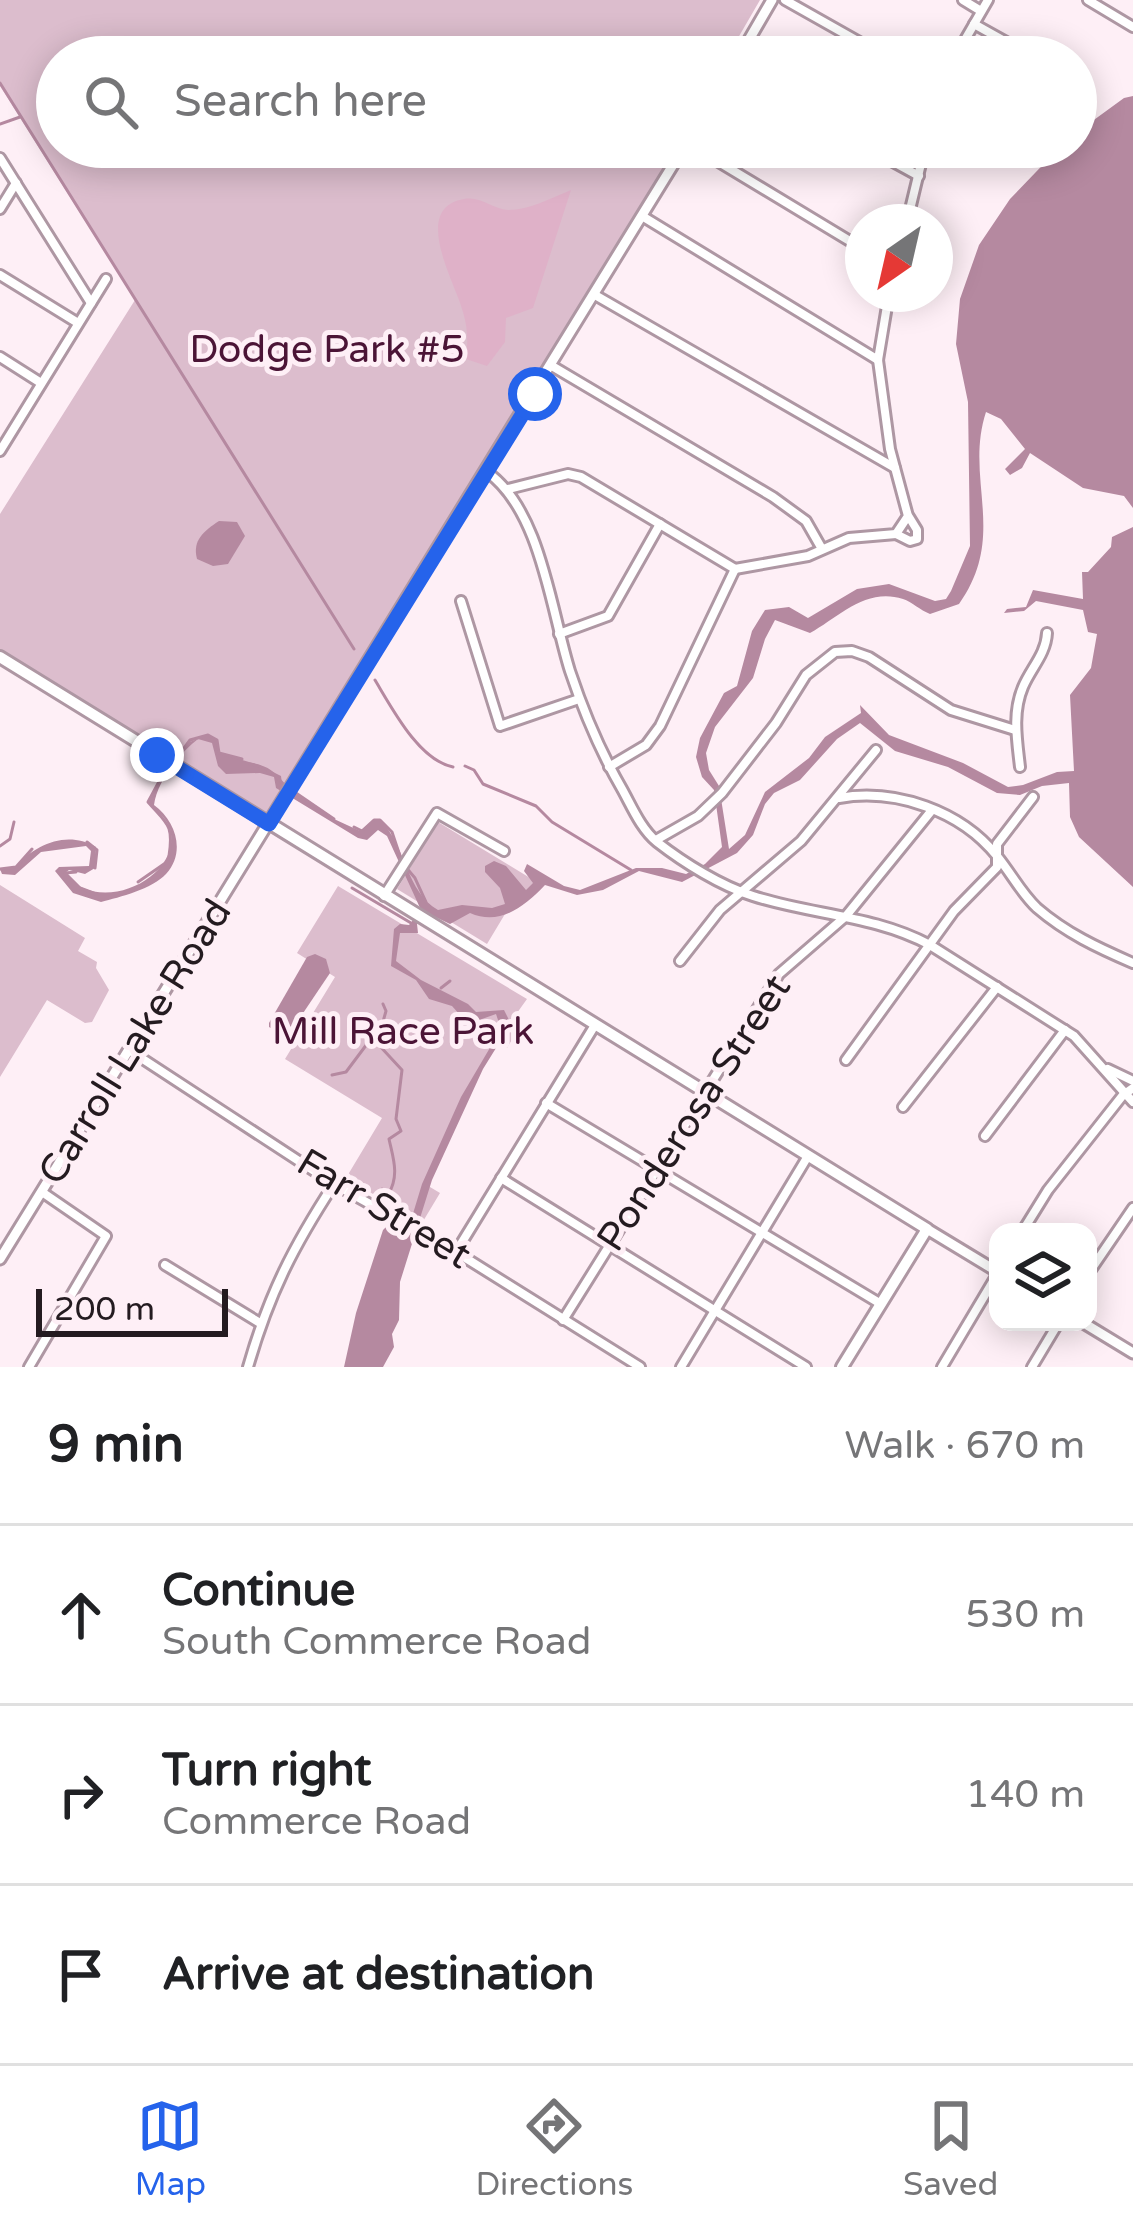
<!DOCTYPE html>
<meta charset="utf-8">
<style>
:root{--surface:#fff;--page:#f2f2f2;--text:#202124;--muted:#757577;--line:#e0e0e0;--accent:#2563eb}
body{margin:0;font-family:"Varela Round",sans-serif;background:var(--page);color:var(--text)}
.controls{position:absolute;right:36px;bottom:36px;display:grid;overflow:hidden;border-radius:24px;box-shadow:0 6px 30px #0003}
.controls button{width:108px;height:108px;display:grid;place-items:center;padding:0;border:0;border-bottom:3px solid var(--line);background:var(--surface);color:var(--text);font:60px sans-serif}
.compass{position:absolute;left:845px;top:204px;width:108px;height:108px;border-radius:50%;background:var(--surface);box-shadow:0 6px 30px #0003;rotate:214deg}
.scale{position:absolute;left:36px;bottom:30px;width:192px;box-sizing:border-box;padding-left:12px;border:6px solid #241b20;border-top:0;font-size:33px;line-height:42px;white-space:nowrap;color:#241b20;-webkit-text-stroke:9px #feeff6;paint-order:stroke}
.stop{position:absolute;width:36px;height:36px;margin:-27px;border:9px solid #2563eb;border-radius:50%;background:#fff}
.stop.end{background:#2563eb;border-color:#fff;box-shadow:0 3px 12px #0008}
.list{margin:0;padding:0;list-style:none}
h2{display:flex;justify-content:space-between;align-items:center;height:156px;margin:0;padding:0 48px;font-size:51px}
h2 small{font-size:39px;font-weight:400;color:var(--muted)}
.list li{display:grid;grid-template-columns:78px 1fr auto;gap:36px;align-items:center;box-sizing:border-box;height:180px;padding:0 48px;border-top:3px solid var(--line)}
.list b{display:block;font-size:45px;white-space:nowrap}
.list p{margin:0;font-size:39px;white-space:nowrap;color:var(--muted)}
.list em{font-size:39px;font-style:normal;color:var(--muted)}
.icon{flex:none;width:66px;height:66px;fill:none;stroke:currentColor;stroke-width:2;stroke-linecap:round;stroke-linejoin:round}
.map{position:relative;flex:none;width:1133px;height:1367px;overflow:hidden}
.search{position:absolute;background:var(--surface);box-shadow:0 6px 30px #0003;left:36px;right:36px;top:36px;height:132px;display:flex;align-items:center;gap:30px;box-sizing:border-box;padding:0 42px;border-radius:66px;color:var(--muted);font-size:45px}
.sheet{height:696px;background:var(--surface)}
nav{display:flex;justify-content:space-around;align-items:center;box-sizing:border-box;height:168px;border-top:3px solid var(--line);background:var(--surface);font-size:33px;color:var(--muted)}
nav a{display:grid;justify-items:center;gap:6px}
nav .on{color:var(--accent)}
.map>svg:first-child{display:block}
.green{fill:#dcbdcd}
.forest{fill:#dfb1c8}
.water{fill:#b589a0}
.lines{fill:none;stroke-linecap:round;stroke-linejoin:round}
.stream{stroke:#b589a0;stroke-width:3}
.minor-casing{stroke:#ae97a3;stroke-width:14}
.tertiary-casing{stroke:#ae97a3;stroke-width:15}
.secondary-casing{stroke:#ae97a3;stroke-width:16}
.minor{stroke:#fff;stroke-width:8}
.tertiary{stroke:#fff;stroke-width:9}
.secondary{stroke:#fff;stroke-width:10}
.route{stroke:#2563eb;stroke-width:15}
.labels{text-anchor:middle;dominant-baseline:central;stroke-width:10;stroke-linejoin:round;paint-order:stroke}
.park-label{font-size:39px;fill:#4b1436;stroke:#feeff6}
.street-label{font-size:39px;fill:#241b20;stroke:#feeff6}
</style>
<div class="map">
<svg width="1133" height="1367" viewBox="0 0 1133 1367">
<rect width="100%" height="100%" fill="#feeff6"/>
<g class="green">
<path d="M0,0H760L727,57H57V147H674L665,162L671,166L268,823L0,656V514L135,300L0,86Z"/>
<path d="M438,822L540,884L505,914L487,944L397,889Z"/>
<path d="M0,885L85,938L78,951L97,962L96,968L109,990L92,1022L85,1023L47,1000L0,1077Z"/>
<path d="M338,886L527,999L507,1027L516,1033L507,1048L498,1043L482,1064L425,1184L440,1193L422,1223L346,1178L382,1118L285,1059L335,977L297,953Z"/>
</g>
<path class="forest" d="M571,190L533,308L506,318L505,342L487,366L466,359C468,342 468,329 463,312C456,284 410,208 464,199C482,196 492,209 508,210C530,210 551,198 571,190Z"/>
<g class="water">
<path d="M1133,96V508L1124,496L1083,488L1030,453L1022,468L1010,475L1005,469L1025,449L1001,419L986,412C964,479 1008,535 959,604L930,614C920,610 912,602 903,599C866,587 839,617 810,633L775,620L765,639L753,678L715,727L706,753L709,770L719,786L729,849L745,835L765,792L809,758L825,737L861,713L860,705L889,735L963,763L1008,787L1023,785L1057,772L1074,771L1070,695L1091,668L1097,634L1088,632L1083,610L1036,601L1024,611L1004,613L1007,609L1026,607L1033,590L1083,599L1082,572H1088L1111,547L1112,537L1133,527V887L1079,837L1070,817L1069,783L1042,786L1020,795L997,793L948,767L895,751L860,723L837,739L800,780L774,793L765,804L753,835L737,853L682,882L639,871L603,890L577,895L545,885C524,907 500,926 470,913L450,924L425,912L417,924L418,933H400L396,961L421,980L468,1004L476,1012L504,1010L511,1024L483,1069L432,1180L400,1282L399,1320L392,1334L394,1347L383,1367H344L356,1313L383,1230L388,1225L408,1230L422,1184L461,1097L501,1029L496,1014L468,1024L452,1006L429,999L416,980L391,966L394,929L400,924L409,925L421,910L387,836L378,830L367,840L358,838L276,788L274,777L260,773L226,774L218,766L212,743L198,739C180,753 157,781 154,805C176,821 186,852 166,874C152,889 120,897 101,902L73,893L55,871L59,867L89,866L91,851L86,846L41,852L15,875L2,874L0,869L15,867C36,844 67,830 96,847L95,868L85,874L69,870L65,873C97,918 183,878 170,829C166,816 154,810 148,800L187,743L208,735L217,740L219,753L259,765L281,776L282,784L334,819L360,831L374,820H380C406,845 406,892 438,910L462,905L492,908L505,904L500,888L485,872V866L494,861L506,866L526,890L533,883L524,871L527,864L564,886L580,890L636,868H662L686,874L705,864L722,847L714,790L702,777L696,757L700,738L724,693L737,686L752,631L765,610L789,607L808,618L857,589L889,584L935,601L946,599L951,591L970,546L968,402L956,344L960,299L979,245L1010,199L1060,147H1076V133L1124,98Z"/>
<path d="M219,521L237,522L245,536L228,564L213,566L197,559C192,540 204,531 219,521Z"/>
<path d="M315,954L326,959L330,973L287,1037L269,1027V1023L307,957Z"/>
</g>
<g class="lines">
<g class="stream">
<path d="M0,83L354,649"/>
<path d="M0,124L20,117"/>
<path d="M375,680C393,710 419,760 453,767"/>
<path d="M179,755L190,740L208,735L217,740L219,753L242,759"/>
<path d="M250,764C268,767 275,774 285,786"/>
<path d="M465,766L474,770L483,784L536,806L552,822L631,870"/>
<path d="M162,776L148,802C167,824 174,824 169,856"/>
<path d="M293,791L334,819"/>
<path d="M354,827L362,831L374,820H380L392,832L400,856"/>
<path d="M87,842L97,850L95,868"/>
<path d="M0,846L10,839L14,822"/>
<path d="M404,865L415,878L426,902"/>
<path d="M0,869L16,867L32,849"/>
<path d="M76,872L65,873L80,888L96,894"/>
<path d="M138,882L164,864"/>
<path d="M352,888L411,923"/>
<path d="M441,988L450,981"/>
<path d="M332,1075L346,1072L370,1040L378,1039"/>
<path d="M382,1189L388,1195C400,1175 393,1158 389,1139L401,1131L396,1119L402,1070L377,1043L386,1011L383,1004"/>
</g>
<defs>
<g id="minor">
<path d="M785,0L886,57"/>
<path d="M963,0L981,11"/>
<path d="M1088,0L1133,27"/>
<path d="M974,24L1033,57"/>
<path d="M955,57L988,0"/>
<path d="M1076,84L1083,88"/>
<path d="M694,147L863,249"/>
<path d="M866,147L919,176"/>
<path d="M0,158L91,303"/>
<path d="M0,209L16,183"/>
<path d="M642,216L878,360"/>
<path d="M907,222L925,147"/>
<path d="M0,275L78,323"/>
<path d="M595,295L895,468"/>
<path d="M0,357L41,383"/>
<path d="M552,366L773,497L806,521L822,549"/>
<path d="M0,451L106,279"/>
<path d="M487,472C541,510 551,611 570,671C584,713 600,751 622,789C632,807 641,829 657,842C684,863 721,886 753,896C812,915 874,915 930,945L1074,1036L1133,1102"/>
<path d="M508,489L568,474L581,477L735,569"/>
<path d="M896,534L910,541L917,539V530L909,517"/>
<path d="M735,569L808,556L849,538L896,534L908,516L890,449L878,360L889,294"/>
<path d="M461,601L500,726L579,699"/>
<path d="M559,634L608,616L660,524"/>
<path d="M609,767L646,745L660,726L735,569"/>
<path d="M1020,767C1017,740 1012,713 1023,687C1031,668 1046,654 1047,633"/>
<path d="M839,798C896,788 961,811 997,856C1011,873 1021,893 1037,908C1066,933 1098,948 1133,963"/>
<path d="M656,840L698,816L722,793L776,723L806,675L835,652L852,651L869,657L951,710L1015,730"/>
<path d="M384,896L437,813L504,851"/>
<path d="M680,961L720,910L801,841L876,750"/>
<path d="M129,1050L334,1184L456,1252L640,1367"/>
<path d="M846,1060L954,911L997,867V844L1033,797"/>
<path d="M1108,1069L1133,1081"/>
<path d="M546,1103L881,1304"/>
<path d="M903,1107L997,987"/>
<path d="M985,1136L1065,1030"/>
<path d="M501,1178L806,1367"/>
<path d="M1022,1232L1048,1190L1123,1095L1133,1088"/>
<path d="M456,1252L595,1025"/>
<path d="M165,1265L260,1323"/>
<path d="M1088,1274L1133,1208"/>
<path d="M563,1320L779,974L846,916L932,810"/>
<path d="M29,1367L106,1236L42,1192"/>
<path d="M248,1367C269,1294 293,1247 334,1184"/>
<path d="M681,1367L808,1156"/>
<path d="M942,1367L998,1273"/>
<path d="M1032,1367L1059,1322"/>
</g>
<g id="tertiary">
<path d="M739,57L772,0"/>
<path d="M927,1229L998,1272"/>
<path d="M0,1259L684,147"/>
<path d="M1082,1322L1133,1353"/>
</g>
<path id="secondary" d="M0,657L927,1229L842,1367"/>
</defs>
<use href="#minor" class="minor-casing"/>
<use href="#tertiary" class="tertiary-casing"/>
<use href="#secondary" class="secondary-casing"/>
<use href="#minor" class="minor"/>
<use href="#tertiary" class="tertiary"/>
<use href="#secondary" class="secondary"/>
</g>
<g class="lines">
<path class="route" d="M157,755L269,824L535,394"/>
</g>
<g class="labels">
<g class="park-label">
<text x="327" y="349">Dodge Park #5</text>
<text x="403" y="1031">Mill Race Park</text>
</g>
<g class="street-label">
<text transform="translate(135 1042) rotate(-58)">Carroll Lake Road</text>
<text transform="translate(694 1113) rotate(-57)">Ponderosa Street</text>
<text transform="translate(384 1209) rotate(31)">Farr Street</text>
</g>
</g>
</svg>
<div class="controls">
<button><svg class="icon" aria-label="layers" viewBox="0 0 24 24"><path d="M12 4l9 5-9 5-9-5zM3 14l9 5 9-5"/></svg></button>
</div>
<svg class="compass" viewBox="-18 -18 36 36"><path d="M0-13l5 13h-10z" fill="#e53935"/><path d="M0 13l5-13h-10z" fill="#757577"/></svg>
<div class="scale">200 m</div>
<div class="stop" style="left:535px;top:394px"></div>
<div class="stop end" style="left:157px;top:755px"></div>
<div class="search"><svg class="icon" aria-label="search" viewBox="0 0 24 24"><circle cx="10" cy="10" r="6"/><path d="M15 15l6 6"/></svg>Search here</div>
</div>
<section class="sheet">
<h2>9 min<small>Walk · 670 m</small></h2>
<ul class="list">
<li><svg class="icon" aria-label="ahead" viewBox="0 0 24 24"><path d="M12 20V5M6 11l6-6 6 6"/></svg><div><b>Continue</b><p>South Commerce Road</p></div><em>530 m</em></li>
<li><svg class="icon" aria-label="right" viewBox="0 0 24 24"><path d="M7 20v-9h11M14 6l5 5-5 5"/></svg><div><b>Turn right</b><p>Commerce Road</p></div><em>140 m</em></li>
<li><svg class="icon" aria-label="arrive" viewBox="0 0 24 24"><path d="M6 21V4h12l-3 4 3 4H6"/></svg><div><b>Arrive at destination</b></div></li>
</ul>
</section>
<nav>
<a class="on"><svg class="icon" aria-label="map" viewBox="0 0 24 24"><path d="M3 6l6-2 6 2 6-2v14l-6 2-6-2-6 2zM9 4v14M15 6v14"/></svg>Map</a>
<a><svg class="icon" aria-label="directions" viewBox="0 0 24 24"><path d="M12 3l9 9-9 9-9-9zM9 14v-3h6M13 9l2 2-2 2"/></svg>Directions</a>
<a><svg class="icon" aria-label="saved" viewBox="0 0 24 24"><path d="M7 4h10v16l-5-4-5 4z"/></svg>Saved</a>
</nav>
